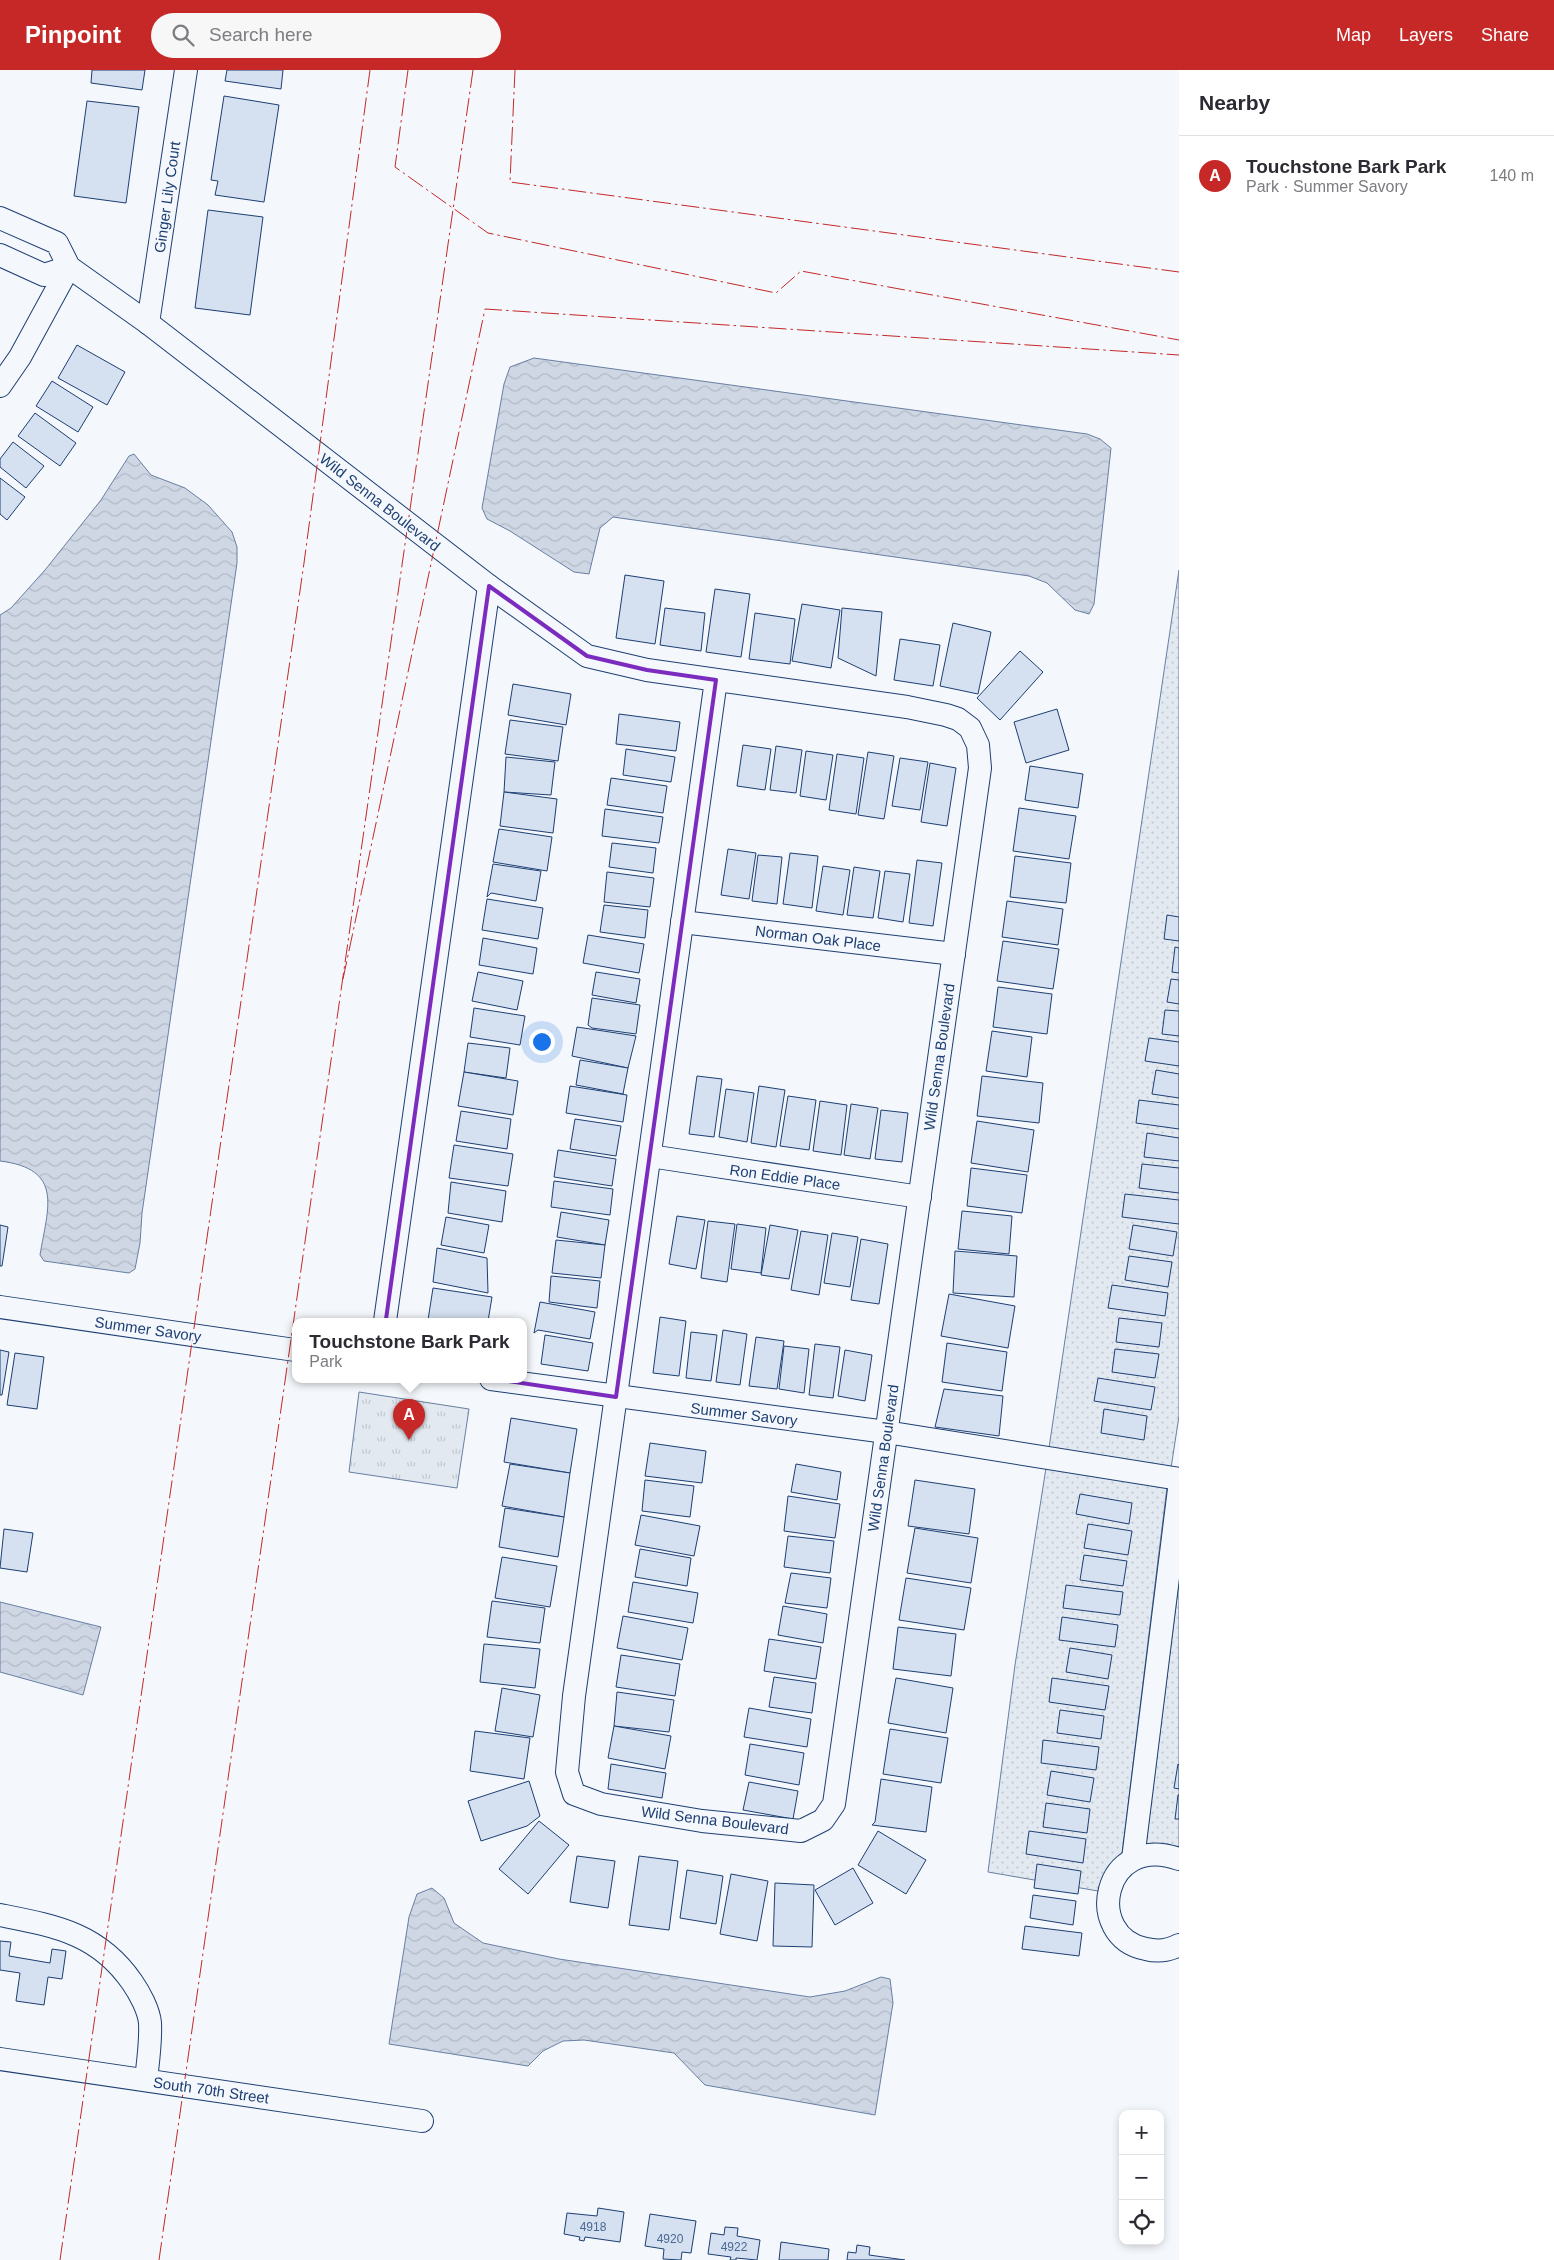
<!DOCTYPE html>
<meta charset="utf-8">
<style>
:root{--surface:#fff;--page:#f7f7f7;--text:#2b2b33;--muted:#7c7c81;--line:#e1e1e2;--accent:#c62828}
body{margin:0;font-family:Arial,sans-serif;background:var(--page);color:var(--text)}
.controls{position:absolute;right:15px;bottom:15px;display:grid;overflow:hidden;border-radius:10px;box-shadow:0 2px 8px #0003}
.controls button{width:45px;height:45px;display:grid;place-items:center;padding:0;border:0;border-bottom:1px solid var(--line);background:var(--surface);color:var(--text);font:25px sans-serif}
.you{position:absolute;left:541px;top:971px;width:18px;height:18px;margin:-12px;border:4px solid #fff;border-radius:50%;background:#1a73e8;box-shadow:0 0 0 8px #1a73e833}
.badge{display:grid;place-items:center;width:32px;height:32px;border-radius:50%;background:var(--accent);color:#fff;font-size:16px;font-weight:700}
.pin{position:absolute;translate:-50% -41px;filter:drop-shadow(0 1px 2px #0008)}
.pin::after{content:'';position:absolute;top:26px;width:18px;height:15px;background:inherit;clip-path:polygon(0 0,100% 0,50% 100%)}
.popup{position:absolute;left:292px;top:1248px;width:235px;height:65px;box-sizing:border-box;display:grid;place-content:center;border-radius:10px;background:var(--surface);filter:drop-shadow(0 1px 4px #0005);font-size:16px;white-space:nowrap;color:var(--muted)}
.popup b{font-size:19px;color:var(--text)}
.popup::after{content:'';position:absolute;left:50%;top:100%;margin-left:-10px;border:10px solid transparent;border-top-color:var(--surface)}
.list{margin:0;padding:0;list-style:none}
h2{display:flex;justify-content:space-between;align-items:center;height:65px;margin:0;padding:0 20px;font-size:21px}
h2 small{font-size:16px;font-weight:400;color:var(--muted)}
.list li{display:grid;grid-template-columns:32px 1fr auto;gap:15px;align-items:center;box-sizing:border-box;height:80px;padding:0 20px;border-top:1px solid var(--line)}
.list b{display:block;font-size:19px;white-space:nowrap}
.list p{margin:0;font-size:16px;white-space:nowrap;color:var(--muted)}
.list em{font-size:16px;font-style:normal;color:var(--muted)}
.icon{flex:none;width:28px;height:28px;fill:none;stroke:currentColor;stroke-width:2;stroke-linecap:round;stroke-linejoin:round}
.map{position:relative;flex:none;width:1179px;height:2190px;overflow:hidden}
header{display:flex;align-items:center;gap:30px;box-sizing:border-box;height:70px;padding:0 25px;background:var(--accent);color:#fff}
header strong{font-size:24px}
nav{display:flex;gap:28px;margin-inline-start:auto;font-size:18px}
.search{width:350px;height:45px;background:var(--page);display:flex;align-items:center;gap:12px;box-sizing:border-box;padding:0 18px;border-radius:28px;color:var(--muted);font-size:19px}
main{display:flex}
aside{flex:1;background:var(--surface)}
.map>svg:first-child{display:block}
.grass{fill:url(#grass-dots);stroke:#687fa3}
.park{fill:url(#park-tufts);stroke:#687fa3}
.water{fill:url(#water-waves);stroke:#687fa3}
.building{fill:#d5e0f0;stroke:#1d3f73}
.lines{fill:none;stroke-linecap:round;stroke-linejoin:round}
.minor-casing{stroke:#1d3f73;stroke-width:24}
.minor{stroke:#f4f7fb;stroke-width:22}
.power{stroke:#c62828;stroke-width:1;stroke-dasharray:18 4 2.5 4;stroke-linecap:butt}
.marked{fill:none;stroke:#7b2cbf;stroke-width:4;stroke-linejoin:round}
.labels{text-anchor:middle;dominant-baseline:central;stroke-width:4;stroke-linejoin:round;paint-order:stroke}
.number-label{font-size:12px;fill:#4b6792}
.street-label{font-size:15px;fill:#1d3f73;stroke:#f4f7fb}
</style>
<header>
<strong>Pinpoint</strong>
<div class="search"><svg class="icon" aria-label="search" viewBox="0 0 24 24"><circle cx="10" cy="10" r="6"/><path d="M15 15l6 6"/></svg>Search here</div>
<nav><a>Map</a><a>Layers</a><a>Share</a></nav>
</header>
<main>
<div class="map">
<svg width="1179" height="2190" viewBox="0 0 1179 2190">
<defs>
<pattern id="grass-dots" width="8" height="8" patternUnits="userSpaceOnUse" patternTransform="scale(1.25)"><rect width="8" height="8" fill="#e3e9f0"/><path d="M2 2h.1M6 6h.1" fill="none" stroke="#c2c9d1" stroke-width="1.8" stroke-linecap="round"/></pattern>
<pattern id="park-tufts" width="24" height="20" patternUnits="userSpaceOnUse" patternTransform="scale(1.25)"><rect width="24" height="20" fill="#e3e9f0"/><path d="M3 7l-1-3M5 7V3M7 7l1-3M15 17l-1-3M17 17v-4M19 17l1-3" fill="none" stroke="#c2c9d1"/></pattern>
<pattern id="water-waves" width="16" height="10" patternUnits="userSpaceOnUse" patternTransform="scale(1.25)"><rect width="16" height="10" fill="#cfd7e4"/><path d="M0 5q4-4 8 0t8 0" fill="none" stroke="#b1bac7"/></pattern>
</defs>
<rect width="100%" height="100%" fill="#f4f7fb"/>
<g class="grass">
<path d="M1179,500V1346L1171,1398L1049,1378Z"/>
<path d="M1046,1398L1167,1417L1122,1784C1109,1795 1102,1805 1098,1821L988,1802L1015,1595Z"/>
<path d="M1179,1511V1778L1168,1774H1146Z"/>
</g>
<path class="park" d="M359,1322L469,1339L457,1418L349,1402Z"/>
<g class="water">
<path d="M534,288L1087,364L1100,369L1111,378L1094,534L1089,544L1075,540L1047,513L1029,506L613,447L600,458L589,504L574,502L510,461L487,449L482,438L504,314L510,297Z"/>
<path d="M134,384L151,405L185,418L208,435L232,462L237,477V493L142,1143L140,1173L135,1199L129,1203L44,1191L40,1185C48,1137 64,1099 0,1091V545L11,538L45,500L101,430L129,386Z"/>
<path d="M0,1532L101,1557L83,1625L0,1602Z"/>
<path d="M432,1818L444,1828L454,1853L483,1873L559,1889L810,1927L845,1921L881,1907L890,1909L893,1933L875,2045L705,2015L674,1983L584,1970L563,1971L543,1981L528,1996L389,1974L409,1847L417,1824Z"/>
</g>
<g class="building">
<path d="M92,0H145L142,20L91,13Z"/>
<path d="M227,0H283L281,19L225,11Z"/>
<path d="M224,26L279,35L264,132L215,125L218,111L211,110Z"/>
<path d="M87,31L139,37L126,133L74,126Z"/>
<path d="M208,140L263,147L250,245L195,238Z"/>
<path d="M77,275L125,302L107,335L58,308Z"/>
<path d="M52,311L93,337L78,362L36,336Z"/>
<path d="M35,343L76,373L60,396L18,366Z"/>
<path d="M13,372L44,396L26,418L0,397V389Z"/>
<path d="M0,408L25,427L7,450L0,444Z"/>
<path d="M625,505L664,511L655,574L616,568Z"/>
<path d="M715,519L750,524L741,587L706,582Z"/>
<path d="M802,534L840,540L831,598L792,591Z"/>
<path d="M665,538L705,543L701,581L660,575Z"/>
<path d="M842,538L882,542L876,606L838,588Z"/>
<path d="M755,543L795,549L790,594L749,589Z"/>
<path d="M953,553L991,562L978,624L940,616Z"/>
<path d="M900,569L940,575L933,616L894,610Z"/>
<path d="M1020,581L1043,602L1000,650L977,628Z"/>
<path d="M513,614L571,624L566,655L508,645Z"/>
<path d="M1057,639L1069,680L1026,693L1014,652Z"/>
<path d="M619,644L680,652L676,681L616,674Z"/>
<path d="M510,650L563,657L558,691L505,684Z"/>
<path d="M743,675L771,679L765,720L737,716Z"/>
<path d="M776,676L802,680L796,723L770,720Z"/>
<path d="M626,679L675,687L671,712L623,705Z"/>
<path d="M806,681L833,685L826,730L800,726Z"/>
<path d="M868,682L894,686L884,749L858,745Z"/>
<path d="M837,684L864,688L856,744L829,740Z"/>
<path d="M506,687L555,692L551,725L504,722Z"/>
<path d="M900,688L928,692L920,740L892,736Z"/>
<path d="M930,693L956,698L947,756L921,752Z"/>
<path d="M1030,696L1083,704L1078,738L1025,730Z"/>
<path d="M611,708L667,716L663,743L607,735Z"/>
<path d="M504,722L557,729L553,763L500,756Z"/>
<path d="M1019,738L1076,746L1069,789L1013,781Z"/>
<path d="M605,739L663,747L659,773L602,766Z"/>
<path d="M499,759L552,767L547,801L493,792Z"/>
<path d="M612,773L656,778L653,803L609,797Z"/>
<path d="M728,779L756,783L749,829L721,825Z"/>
<path d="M790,783L818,786L812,838L783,834Z"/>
<path d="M758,785L782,787L777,834L752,831Z"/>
<path d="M1015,786L1071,793L1066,833L1010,827Z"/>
<path d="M917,790L942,793L933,856L909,853Z"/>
<path d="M493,794L541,801L536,831L491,823L487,827Z"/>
<path d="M823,796L850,800L843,845L816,841Z"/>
<path d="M854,797L880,801L873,848L847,845Z"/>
<path d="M885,801L910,804L903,852L878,848Z"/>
<path d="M607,802L654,808L650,837L604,832Z"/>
<path d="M487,829L543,838L538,869L482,860Z"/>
<path d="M1007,831L1063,839L1058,875L1002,867Z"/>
<path d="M604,835L648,840L645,868L600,862Z"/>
<path d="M1167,845L1179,847V871L1164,869Z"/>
<path d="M588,865L644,874L639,903L583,893Z"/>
<path d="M483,868L537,878L533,904L479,895Z"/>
<path d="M1003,871L1059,879L1053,919L997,911Z"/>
<path d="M1175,877L1179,878V903L1172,902Z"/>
<path d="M478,902L523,911L517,940L472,931Z"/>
<path d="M596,902L640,909L636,933L592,925Z"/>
<path d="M1171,909L1179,910V934L1167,932Z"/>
<path d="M998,917L1052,924L1047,964L993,957Z"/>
<path d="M592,928L640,935L636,964L592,958L588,955Z"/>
<path d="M474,938L525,946L520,975L470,967Z"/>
<path d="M1165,940L1179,941V966L1162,964Z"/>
<path d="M577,957L636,966L628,998L572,986Z"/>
<path d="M992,961L1032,967L1027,1007L986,1001Z"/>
<path d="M1149,968L1179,972V996L1145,991Z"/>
<path d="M468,973L510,978L506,1008L464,1002Z"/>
<path d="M580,990L628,998L623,1024L576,1015Z"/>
<path d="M1156,1000L1179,1004V1028L1152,1024Z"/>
<path d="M464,1002L518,1011L513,1045L458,1036Z"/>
<path d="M697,1006L722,1009L714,1067L689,1064Z"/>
<path d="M982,1006L1043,1013L1039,1053L977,1046Z"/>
<path d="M570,1016L627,1025L623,1052L566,1043Z"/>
<path d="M759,1016L785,1020L776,1077L751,1073Z"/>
<path d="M726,1019L754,1023L747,1072L719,1067Z"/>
<path d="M788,1026L816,1030L809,1080L780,1076Z"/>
<path d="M1139,1030L1179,1035V1059L1136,1053Z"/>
<path d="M820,1031L847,1035L841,1085L813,1081Z"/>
<path d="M851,1034L878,1038L870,1089L844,1085Z"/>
<path d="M881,1040L908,1043L902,1092L875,1089Z"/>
<path d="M461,1041L511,1049L507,1079L456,1071Z"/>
<path d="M575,1049L621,1056L616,1086L570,1079Z"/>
<path d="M977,1051L1034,1060L1028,1102L971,1093Z"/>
<path d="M1147,1063L1179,1068V1091L1144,1087Z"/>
<path d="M454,1075L513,1084L508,1116L449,1108Z"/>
<path d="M558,1080L616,1089L612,1116L554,1107Z"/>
<path d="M1142,1094L1179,1098V1123L1139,1118Z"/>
<path d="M971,1098L1027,1105L1022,1143L967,1136Z"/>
<path d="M554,1111L613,1119L610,1145L551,1137Z"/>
<path d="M451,1112L506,1121L502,1152L448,1143Z"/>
<path d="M1125,1124L1179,1130V1154L1122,1147Z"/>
<path d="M962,1141L1012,1146L1009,1184L958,1179Z"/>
<path d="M561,1142L609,1150L605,1175L557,1167Z"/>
<path d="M677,1146L705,1150L696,1199L669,1194Z"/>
<path d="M446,1147L489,1155L484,1183L441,1175Z"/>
<path d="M708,1151L735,1154L727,1212L701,1208Z"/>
<path d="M737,1154L766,1158L761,1203L731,1199Z"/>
<path d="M0,1155L8,1157L2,1196H0Z"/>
<path d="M770,1155L798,1160L789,1209L761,1205Z"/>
<path d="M1133,1155L1177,1162L1173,1186L1129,1179Z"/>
<path d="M801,1161L828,1165L819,1225L791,1220Z"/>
<path d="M832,1163L858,1167L850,1217L824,1213Z"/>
<path d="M861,1169L888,1174L879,1234L851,1230Z"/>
<path d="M556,1170L605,1175L601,1208L552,1203Z"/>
<path d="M437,1178L487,1188L488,1223L433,1212Z"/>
<path d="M955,1181L1017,1186L1014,1227L953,1223Z"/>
<path d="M1129,1186L1172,1192L1168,1217L1125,1210Z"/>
<path d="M551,1206L600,1211L597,1238L549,1232Z"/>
<path d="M1112,1215L1168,1223L1165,1246L1108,1238Z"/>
<path d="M433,1218L492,1227L488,1251L428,1250Z"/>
<path d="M949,1224L1015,1236L1008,1278L941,1266Z"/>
<path d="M540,1232L595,1242L590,1269L538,1260L534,1263Z"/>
<path d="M660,1247L686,1251L679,1306L653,1303Z"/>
<path d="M1119,1248L1162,1253L1159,1277L1116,1272Z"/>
<path d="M723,1260L747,1264L740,1315L716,1312Z"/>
<path d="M691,1262L717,1265L711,1311L686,1308Z"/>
<path d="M545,1265L593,1273L588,1301L541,1294Z"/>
<path d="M756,1267L784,1271L777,1319L749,1316Z"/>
<path d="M947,1273L1007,1282L1002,1321L942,1312Z"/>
<path d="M815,1274L840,1277L833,1328L809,1325Z"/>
<path d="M784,1276L809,1279L804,1323L779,1319Z"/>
<path d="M1115,1279L1159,1284L1155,1308L1112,1302Z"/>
<path d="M0,1280L9,1282L2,1325H0Z"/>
<path d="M845,1280L872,1285L865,1331L838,1326Z"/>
<path d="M15,1283L44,1287L37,1339L7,1335Z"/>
<path d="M1098,1308L1155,1317L1151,1340L1094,1331Z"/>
<path d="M944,1319L1003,1326L999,1366L935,1357Z"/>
<path d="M1104,1339L1147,1346L1144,1370L1101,1363Z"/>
<path d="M511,1348L577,1359L570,1403L504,1392Z"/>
<path d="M650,1373L706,1381L702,1413L645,1406Z"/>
<path d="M510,1394L570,1403L564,1447L502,1436Z"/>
<path d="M796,1394L841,1402L837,1430L791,1422Z"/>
<path d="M645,1410L694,1416L690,1447L642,1441Z"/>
<path d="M915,1410L975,1419L969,1464L908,1456Z"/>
<path d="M1080,1424L1132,1433L1129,1454L1076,1444Z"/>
<path d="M788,1426L840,1434L835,1468L784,1461Z"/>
<path d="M505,1438L564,1447L558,1487L499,1477Z"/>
<path d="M641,1445L700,1456L694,1486L635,1475Z"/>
<path d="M1088,1454L1132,1461L1128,1485L1084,1478Z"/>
<path d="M915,1458L978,1468L971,1513L907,1503Z"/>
<path d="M4,1459L33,1463L27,1502L0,1498Z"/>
<path d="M788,1466L834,1471L830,1503L784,1497Z"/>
<path d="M640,1479L691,1488L687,1516L635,1507Z"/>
<path d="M1084,1485L1127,1491L1123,1516L1080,1510Z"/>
<path d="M502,1487L557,1496L550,1537L495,1528Z"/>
<path d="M791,1503L831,1508L827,1538L785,1533Z"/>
<path d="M906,1508L971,1518L964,1560L899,1550Z"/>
<path d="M633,1512L698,1523L693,1553L628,1542Z"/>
<path d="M1066,1515L1123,1522L1120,1545L1063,1538Z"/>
<path d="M492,1531L545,1538L540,1573L487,1567Z"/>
<path d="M783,1536L827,1544L823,1573L778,1565Z"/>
<path d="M623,1546L688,1558L682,1590L617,1578Z"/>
<path d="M1062,1547L1118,1555L1115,1577L1059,1570Z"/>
<path d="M898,1557L956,1564L951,1606L893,1599Z"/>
<path d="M769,1569L821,1577L816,1609L764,1601Z"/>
<path d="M484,1574L540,1579L535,1618L480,1612Z"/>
<path d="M1070,1578L1112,1585L1108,1609L1066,1602Z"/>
<path d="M621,1585L680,1594L675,1626L616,1617Z"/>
<path d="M774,1607L816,1613L812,1643L769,1637Z"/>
<path d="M896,1608L953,1618L946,1663L888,1653Z"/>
<path d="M1052,1608L1109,1616L1105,1640L1049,1632Z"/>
<path d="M502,1618L540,1625L533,1667L495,1661Z"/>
<path d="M617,1622L674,1630L669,1662L614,1656Z"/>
<path d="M749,1638L811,1649L807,1677L744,1667Z"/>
<path d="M1060,1640L1104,1646L1101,1669L1057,1663Z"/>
<path d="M614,1656L671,1666L665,1699L608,1688Z"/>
<path d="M890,1659L948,1668L941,1713L883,1704Z"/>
<path d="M475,1661L530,1668L524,1709L470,1701Z"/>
<path d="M1043,1670L1099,1677L1096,1700L1041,1693Z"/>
<path d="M750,1674L804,1683L799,1715L745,1705Z"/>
<path d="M611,1694L666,1703L662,1728L608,1719Z"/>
<path d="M1178,1694L1179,1695V1719L1174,1718Z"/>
<path d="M1051,1701L1094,1708L1090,1732L1047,1725Z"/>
<path d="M881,1709L932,1717L926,1762L872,1755L875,1752Z"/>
<path d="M529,1711L540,1746L527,1756L481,1771L468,1731Z"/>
<path d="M749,1712L798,1721L793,1749L743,1740Z"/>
<path d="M1178,1725H1179V1749H1175Z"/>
<path d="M1046,1733L1090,1739L1087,1763L1043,1757Z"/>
<path d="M539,1751L569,1775L528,1824L499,1799Z"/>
<path d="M878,1761L926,1790L906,1824L858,1795Z"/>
<path d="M1029,1761L1086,1769L1083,1793L1026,1784Z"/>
<path d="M577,1786L615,1791L608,1838L570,1832Z"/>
<path d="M639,1786L678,1791L669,1860L629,1855Z"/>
<path d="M1037,1794L1081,1801L1078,1824L1034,1818Z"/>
<path d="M853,1798L873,1833L835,1855L815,1820Z"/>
<path d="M687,1800L723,1806L716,1854L680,1848Z"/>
<path d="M731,1804L768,1811L757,1871L720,1864Z"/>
<path d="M775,1813L814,1815L812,1877L773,1876Z"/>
<path d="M1033,1825L1076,1831L1073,1855L1030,1848Z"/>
<path d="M1025,1856L1082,1863L1079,1886L1022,1879Z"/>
<path d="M0,1871L11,1872L9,1886L50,1893L52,1879L66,1881L62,1909L48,1907L44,1935L16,1931L20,1903L0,1900Z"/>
<path d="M598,2138L624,2142L620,2172L585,2167L584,2171L579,2170L580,2167L564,2164L567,2143L597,2146Z"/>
<path d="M650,2144L696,2151L691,2183L682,2182L681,2190L663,2189L664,2179L645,2176Z"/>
<path d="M725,2157L738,2158L737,2166L760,2170L757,2190L736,2188V2190H730L731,2187L708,2184L711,2163L724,2165Z"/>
<path d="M781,2172L829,2179L828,2190H779Z"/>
<path d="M857,2175L870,2177L869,2185L905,2190H847L848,2182L856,2183Z"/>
</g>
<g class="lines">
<defs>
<g id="minor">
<path d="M0,148L57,173L69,197L148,253L489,516L587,586L647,600L907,637L946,645L958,649L970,658L978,675L980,698L834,1734L823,1750L801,1761L702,1751L601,1734L574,1724L567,1702L574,1626L716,610"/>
<path d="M0,185L44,205L69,197"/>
<path d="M148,253L186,0"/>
<path d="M0,316L20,287L69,197"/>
<path d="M682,852L954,884"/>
<path d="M650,1086L920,1127"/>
<path d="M0,1237L295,1280"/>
<path d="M385,1251L489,516"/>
<path d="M491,1309L886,1362L1179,1409"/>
<path d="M1133,1789L1179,1419"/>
<path d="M1179,1789C1102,1762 1083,1867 1146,1879C1158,1882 1168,1881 1179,1875"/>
<path d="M0,1845C55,1856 98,1863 132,1912C139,1922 149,1940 150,1953C151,1972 148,1991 146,2010"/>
<path d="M0,1989L422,2051"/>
</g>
</defs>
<use href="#minor" class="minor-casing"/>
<use href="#minor" class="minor"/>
<g class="power">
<path d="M408,0L395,97L488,163L776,223L801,201L1179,270"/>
<path d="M515,0L510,112L1179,202"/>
<path d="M343,909L485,239L1179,285"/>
<path d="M60,2190L304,493L370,0"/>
<path d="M159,2190L473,0"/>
</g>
</g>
<path class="marked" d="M489,516L587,586L647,600L716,610L616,1327L380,1292Z"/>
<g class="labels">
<g class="number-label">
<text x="593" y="2157">4918</text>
<text x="670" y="2169">4920</text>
<text x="734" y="2177">4922</text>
</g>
<g class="street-label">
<text transform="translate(167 127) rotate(-82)">Ginger Lily Court</text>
<text transform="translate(380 432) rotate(38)">Wild Senna Boulevard</text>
<text transform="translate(818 868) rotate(7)">Norman Oak Place</text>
<text transform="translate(939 987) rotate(-82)">Wild Senna Boulevard</text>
<text transform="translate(785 1107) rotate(8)">Ron Eddie Place</text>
<text transform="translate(148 1259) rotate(8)">Summer Savory</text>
<text transform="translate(744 1344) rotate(7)">Summer Savory</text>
<text transform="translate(883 1388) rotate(-82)">Wild Senna Boulevard</text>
<text transform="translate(715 1750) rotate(7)">Wild Senna Boulevard</text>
<text transform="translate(211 2020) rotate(8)">South 70th Street</text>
</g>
</g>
</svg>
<div class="controls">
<button>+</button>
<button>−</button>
<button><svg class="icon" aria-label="locate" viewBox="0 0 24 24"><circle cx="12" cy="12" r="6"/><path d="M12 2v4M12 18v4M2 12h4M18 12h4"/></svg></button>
</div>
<div class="you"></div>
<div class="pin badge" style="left:409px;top:1370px">A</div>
<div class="popup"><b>Touchstone Bark Park</b>Park</div>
</div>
<aside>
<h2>Nearby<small></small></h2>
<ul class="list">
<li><span class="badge">A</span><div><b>Touchstone Bark Park</b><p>Park · Summer Savory</p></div><em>140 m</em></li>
</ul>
</aside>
</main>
